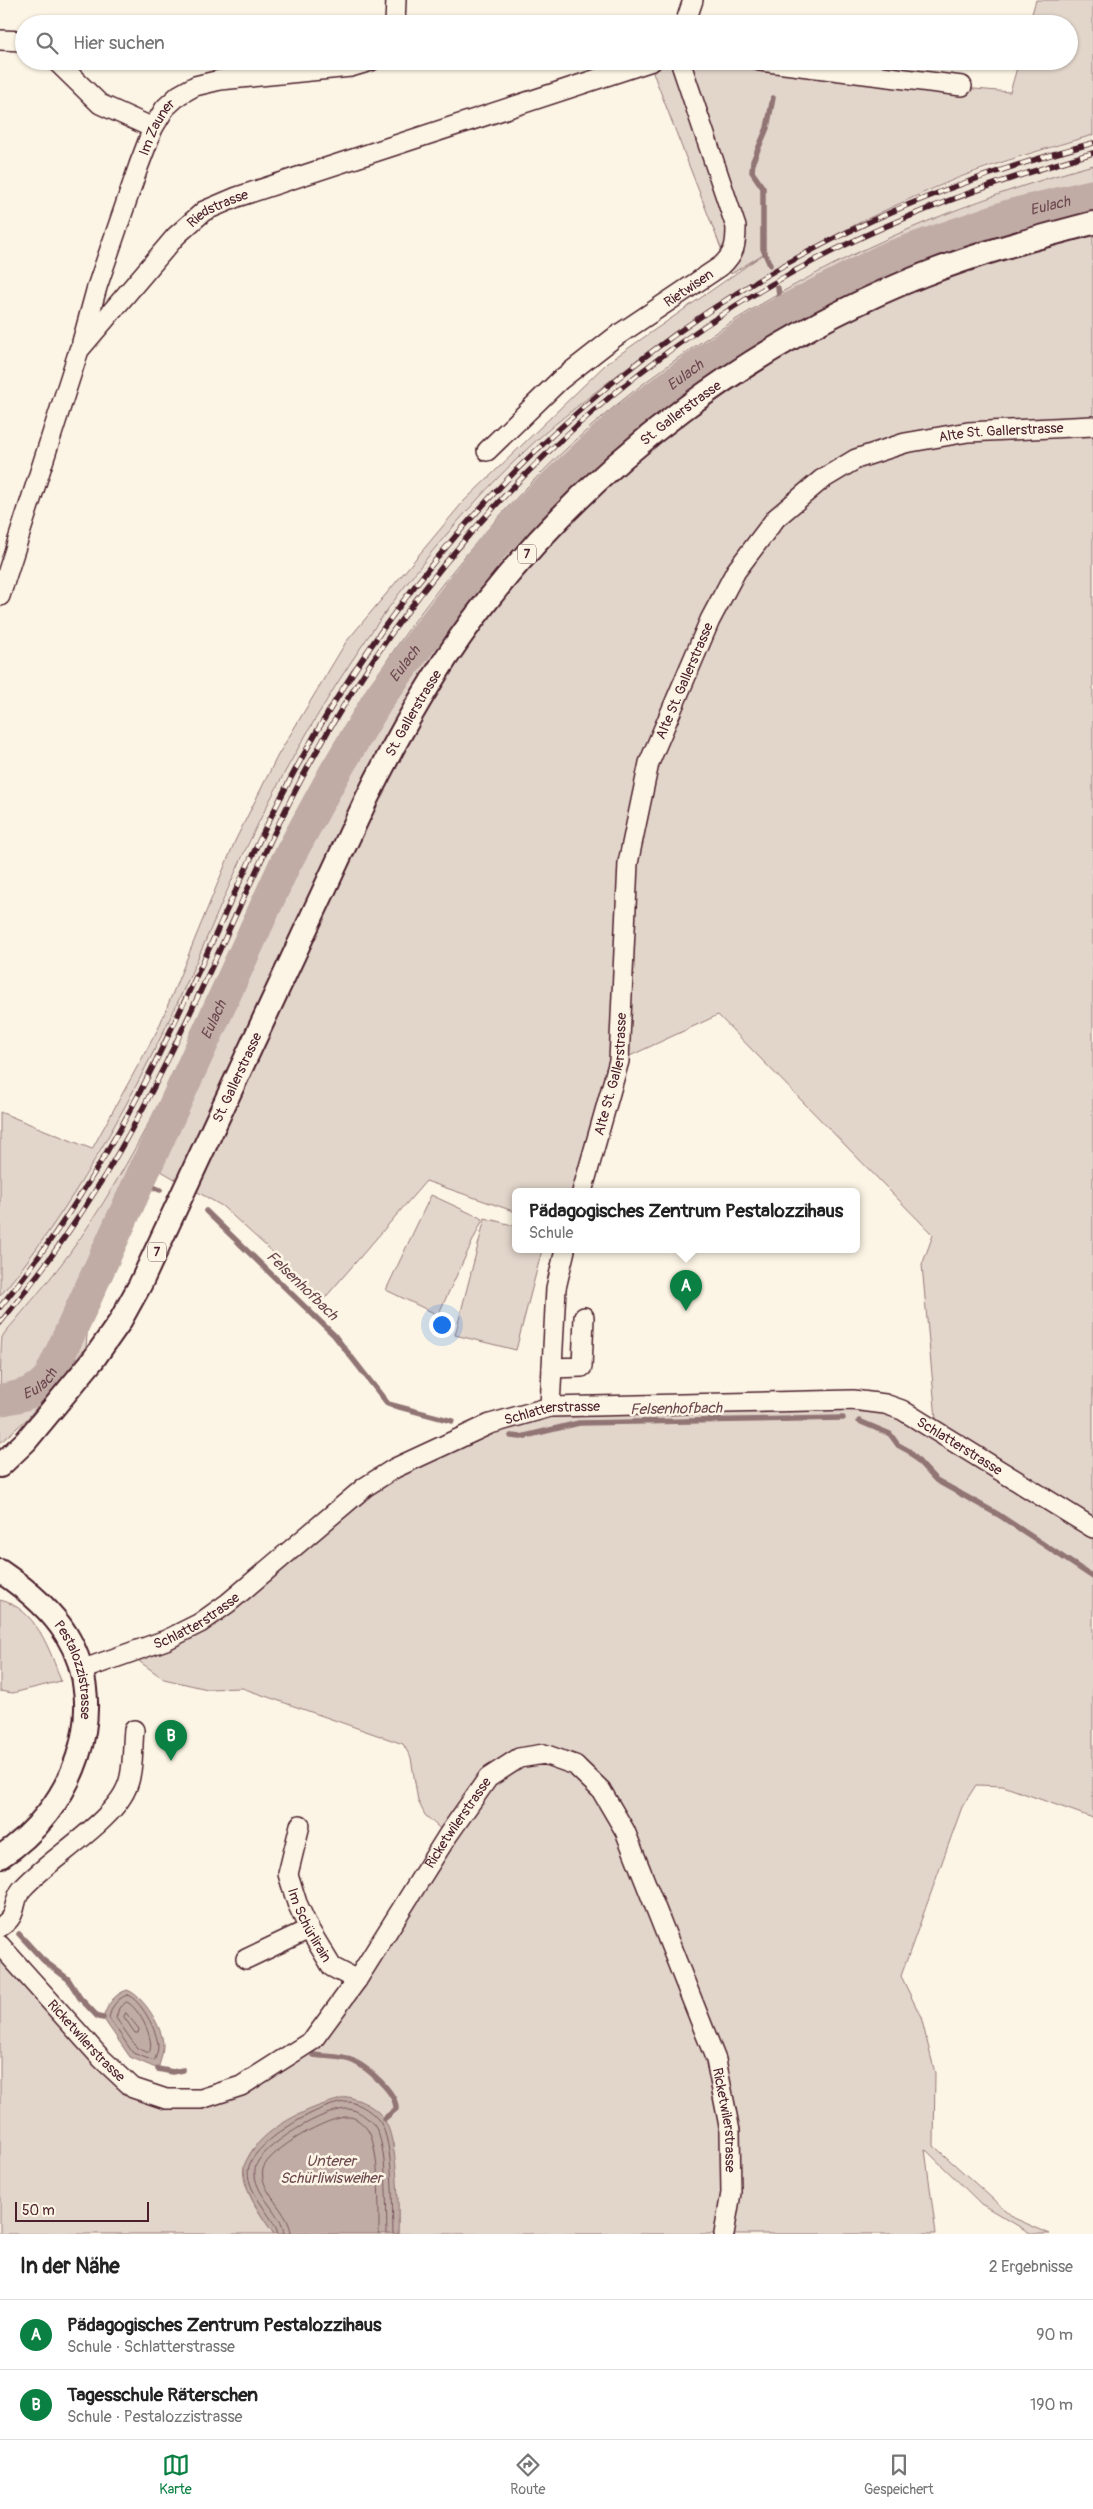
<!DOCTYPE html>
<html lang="de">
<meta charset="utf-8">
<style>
:root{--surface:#fff;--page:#f6f6f6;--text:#222;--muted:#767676;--line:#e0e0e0;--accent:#0b8043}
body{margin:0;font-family:Pangolin,sans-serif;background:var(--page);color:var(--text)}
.scale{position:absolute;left:15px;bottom:12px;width:134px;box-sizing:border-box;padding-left:5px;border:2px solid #4a1f2b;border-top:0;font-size:14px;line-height:18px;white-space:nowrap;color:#4a1f2b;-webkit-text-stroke:4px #fcf5e5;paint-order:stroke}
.you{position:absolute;left:441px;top:1324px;width:18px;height:18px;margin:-12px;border:4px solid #fff;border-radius:50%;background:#1a73e8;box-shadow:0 0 0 8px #1a73e833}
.badge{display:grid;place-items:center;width:32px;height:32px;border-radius:50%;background:var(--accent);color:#fff;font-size:16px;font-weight:700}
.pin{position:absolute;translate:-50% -41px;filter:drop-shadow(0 1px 2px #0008)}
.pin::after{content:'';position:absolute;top:26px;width:18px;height:15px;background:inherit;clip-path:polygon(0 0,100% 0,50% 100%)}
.popup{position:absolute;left:512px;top:1188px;width:348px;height:65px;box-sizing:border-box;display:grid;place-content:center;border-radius:8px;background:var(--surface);filter:drop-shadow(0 1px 4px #0005);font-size:16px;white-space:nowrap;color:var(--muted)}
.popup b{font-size:19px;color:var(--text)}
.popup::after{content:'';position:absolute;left:50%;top:100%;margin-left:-10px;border:10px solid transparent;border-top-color:var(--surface)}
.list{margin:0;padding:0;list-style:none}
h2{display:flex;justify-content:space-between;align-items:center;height:65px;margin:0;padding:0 20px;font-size:21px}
h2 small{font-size:16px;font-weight:400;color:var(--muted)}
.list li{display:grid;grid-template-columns:32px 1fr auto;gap:15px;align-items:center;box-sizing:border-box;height:70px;padding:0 20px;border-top:1px solid var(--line)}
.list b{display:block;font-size:19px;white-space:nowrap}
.list p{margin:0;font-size:16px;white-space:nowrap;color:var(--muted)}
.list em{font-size:16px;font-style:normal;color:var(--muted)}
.icon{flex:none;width:28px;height:28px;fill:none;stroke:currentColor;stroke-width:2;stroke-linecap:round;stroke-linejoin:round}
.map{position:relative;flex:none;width:1093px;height:2234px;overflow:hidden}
.search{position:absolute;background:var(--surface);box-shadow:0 1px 4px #0004;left:15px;right:15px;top:15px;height:55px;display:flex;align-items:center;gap:12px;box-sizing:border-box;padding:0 18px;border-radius:28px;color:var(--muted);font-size:19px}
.sheet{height:205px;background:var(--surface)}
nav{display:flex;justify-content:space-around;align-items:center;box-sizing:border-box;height:70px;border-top:1px solid var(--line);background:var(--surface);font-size:14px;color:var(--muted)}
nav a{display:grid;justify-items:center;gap:2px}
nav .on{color:var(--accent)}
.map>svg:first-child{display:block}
.built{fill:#eee5d7}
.green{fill:#e2d5ca;stroke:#967a7a}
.water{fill:#c0aca5;stroke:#917474}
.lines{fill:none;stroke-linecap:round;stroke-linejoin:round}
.shore{stroke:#79575c;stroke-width:1}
.stream{stroke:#917474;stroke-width:5.5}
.river{stroke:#c0aca5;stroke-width:32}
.minor-casing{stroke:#4a1f2b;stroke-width:22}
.major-casing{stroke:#4a1f2b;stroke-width:26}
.minor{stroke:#fcf5e5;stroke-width:19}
.major{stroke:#fcf5e5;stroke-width:22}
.rail-casing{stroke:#4a1f2b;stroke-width:5.5}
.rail{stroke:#fcf5e5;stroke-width:4;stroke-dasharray:11;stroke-linecap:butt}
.labels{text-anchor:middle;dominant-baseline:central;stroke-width:5;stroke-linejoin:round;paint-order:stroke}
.shield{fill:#fcf5e5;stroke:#7f5f63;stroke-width:1}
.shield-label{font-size:12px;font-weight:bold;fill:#4a1f2b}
.street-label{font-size:14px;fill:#4a1f2b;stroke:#fcf5e5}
.water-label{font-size:15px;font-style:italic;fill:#6d4950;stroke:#fcf5e5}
</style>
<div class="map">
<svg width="1093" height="2234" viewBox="0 0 1093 2234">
<rect width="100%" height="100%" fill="#fcf5e5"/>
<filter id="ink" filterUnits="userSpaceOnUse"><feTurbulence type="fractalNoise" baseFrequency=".02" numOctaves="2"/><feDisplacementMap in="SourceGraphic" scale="10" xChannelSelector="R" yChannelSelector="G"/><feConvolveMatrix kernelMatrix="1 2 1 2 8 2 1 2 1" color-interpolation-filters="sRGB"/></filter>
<g filter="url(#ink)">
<path class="built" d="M1093,135V165L968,204L891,237L815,273L741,316L671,363L605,416L541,472L483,535L429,599L380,669L336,742L301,803L155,1111L115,1183L70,1253L0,1339V1296L91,1168L130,1098L174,1010L269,803L310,727L356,653L407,583L463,515L527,449L589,397L656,344L728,296L803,251L880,212L963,177Z"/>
<g class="green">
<path d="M1036,0H1093V135C1048,148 1002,161 958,178C832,230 714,298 607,383C579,405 550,427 524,452C420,552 337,672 270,800C234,869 207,942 173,1012C125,1112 71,1209 0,1296V1112L92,1149L158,1029L235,841L278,755L346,642L463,502L607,363L765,253L731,274L652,70L673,61H712L952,93L951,87L1010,92L1019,61H1069V24H1029Z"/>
<path d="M1093,165V1818L1003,1786L976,1785L962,1807L901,1976L921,2017L935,2073L934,2146L1014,2218L1050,2234H1032L981,2204L925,2149L936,2234H398L393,2143L255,2147C251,2152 247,2158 245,2164C237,2183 263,2219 274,2234H0V1945L133,2088L201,2099L313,2040L447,1835L425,1815L418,1801L411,1758L403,1744L242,1688L207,1689L164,1679L140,1662L135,1651L166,1640L365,1487L550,1407L853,1400L937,1430L922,1265L933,1235L718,1015L619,1061L582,1192H516V1212L426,1181L324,1299L222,1206L154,1167L88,1323L86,1347L27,1419L0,1443C0,1425 0,1348 2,1337C6,1330 14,1323 19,1316C36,1296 53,1275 69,1254C102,1208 130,1159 156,1109C217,987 267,860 336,742C393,644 460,553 540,474C692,323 888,221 1093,165Z"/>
<path d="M431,1195L483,1219L438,1315L386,1290Z"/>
<path d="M485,1218L516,1226V1250H542L516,1350L455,1335Z"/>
<path d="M0,1600C36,1608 50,1650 61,1681L13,1693L0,1691Z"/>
</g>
<g class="water">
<path d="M127,1990C143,1995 164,2029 163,2046C163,2054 160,2062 158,2069L130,2057L103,2018C108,2004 113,1995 127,1990Z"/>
<path d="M349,2097C362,2101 376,2107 384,2119C398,2139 399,2209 398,2234H274C260,2214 245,2193 244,2168C244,2163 248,2159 250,2154C269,2123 315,2105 349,2097Z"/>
</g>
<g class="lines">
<g class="shore">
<path d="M127,1995C140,1998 158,2032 158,2046C158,2051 156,2057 154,2061L133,2053L109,2018C111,2008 116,1999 127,1995Z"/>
<path d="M127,2002C139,2008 156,2040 149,2053L137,2048L116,2018L119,2008Z"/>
<path d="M126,2013L139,2029L138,2033H135L124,2017Z"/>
<path d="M278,2234C276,2218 242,2189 249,2166C257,2140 323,2101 349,2102C360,2103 374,2113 380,2122C394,2143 392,2207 393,2234"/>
<path d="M284,2234C283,2213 252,2194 255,2169C258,2146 328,2107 349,2109C358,2110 368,2118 374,2125C388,2143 386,2210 387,2234"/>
<path d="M291,2234C291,2213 258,2191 263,2169C268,2150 330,2115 349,2117C356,2117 363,2124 367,2129C380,2145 379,2212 379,2234"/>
</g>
<g class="stream">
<path d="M770,265L763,249V188L752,172L753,161L767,128L773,98"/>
<path d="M778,288L781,312"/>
<path d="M140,1181L160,1190"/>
<path d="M206,1211L334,1335L388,1404L452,1421"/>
<path d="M859,1421L890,1434L898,1445L909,1451L936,1480L999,1515L1093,1577"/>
<path d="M511,1436L521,1437L579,1423L843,1418"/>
<path d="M19,1934L43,1960L68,1979L80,1998L98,2017L103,2018"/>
<path d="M314,2055C326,2057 342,2056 353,2061C367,2067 397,2093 396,2109L384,2119"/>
<path d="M158,2069L173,2072L183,2070"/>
</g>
<path class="river" id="s1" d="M0,1400C21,1396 36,1394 50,1376L285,864L335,772L381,695L494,545L540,498L624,420L704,361L769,319L887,258L1010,215L1093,195"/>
<defs>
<g id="minor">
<path d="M395,24L396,0"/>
<path d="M685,24L693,0"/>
<path d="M0,40L24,41"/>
<path d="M56,61L100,104L153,128"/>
<path d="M760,61L962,86"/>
<path id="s2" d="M82,342L97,287L139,165L153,128L165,108L179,95L195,86L220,80L351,67L371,61"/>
<path id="s3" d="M487,451L560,380L615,337L721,266C735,253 736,245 736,227L680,61"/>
<path id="s4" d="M0,596L79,350L176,236L204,211L237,197L652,61"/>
<path id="s5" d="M582,1192L619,1061L628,863L649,763L710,620L736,571L776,518L821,480L856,459L905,443L968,432L1093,426"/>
<path d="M552,1368L582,1367L584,1317"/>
<path d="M550,1407L556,1288L565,1250"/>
<path id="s6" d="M81,1670L166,1640L200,1623L228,1603L365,1487L395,1468L490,1424L550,1407L853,1400L885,1404L902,1410L1093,1528"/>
<path id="s7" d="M300,1825L288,1874L297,1903L309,1929L332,1967L357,1980"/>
<path d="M0,1927C20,1915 11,1902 22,1889C49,1858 116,1821 128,1784C134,1768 132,1746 134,1730"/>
<path id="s8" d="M0,1945L101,2058L133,2088L166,2099H201L241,2086L313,2040L357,1980L448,1835L488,1778L519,1758L544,1754L575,1765L601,1790L625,1831L716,2060L730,2131L731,2193L724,2234"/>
<path d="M246,1959L309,1929"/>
</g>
<g id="major">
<path id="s9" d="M0,1466L26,1441L93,1360L119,1323L140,1285L367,798C401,729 440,661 487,601C601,456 752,343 923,275C978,253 1036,238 1093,223"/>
<path id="s10" d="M0,1571C25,1588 50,1608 66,1634C113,1711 72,1811 0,1857"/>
</g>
</defs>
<use href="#minor" class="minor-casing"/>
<use href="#major" class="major-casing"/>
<use href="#minor" class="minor"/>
<use href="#major" class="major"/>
<defs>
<g id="rail">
<path d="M0,1307C51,1244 95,1176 133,1105C187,1005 229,898 281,797C410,545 614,338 873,220C944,188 1018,163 1093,143"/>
<path d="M0,1323C55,1256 103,1184 143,1108C197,1006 240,900 291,799C412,562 603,363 843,246C923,207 1007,178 1093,153"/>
</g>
</defs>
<use href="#rail" class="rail-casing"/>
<use href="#rail" class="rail"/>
</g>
</g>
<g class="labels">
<g class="shield">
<rect x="518" y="544.5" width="18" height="19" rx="4"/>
<rect x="148" y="1242.5" width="18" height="19" rx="4"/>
</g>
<g class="shield-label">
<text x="527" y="554">7</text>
<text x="157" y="1252">7</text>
</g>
<g class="street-label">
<text stroke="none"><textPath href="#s2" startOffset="228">Im Zauner</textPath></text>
<text stroke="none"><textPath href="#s4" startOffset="459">Riedstrasse</textPath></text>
<text stroke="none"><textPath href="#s3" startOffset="260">Rietwisen</textPath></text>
<text stroke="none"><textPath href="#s9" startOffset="1269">St. Gallerstrasse</textPath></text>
<text stroke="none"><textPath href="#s5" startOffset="962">Alte St. Gallerstrasse</textPath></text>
<text stroke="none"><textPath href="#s5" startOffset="526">Alte St. Gallerstrasse</textPath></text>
<text stroke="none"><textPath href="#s9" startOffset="864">St. Gallerstrasse</textPath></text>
<text stroke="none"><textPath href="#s5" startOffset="122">Alte St. Gallerstrasse</textPath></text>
<text stroke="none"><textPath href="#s9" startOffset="459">St. Gallerstrasse</textPath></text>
<text stroke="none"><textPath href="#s6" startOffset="546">Schlatterstrasse</textPath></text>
<text stroke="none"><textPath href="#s6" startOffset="966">Schlatterstrasse</textPath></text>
<text stroke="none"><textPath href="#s6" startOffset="126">Schlatterstrasse</textPath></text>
<text stroke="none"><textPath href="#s10" startOffset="129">Pestalozzistrasse</textPath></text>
<text stroke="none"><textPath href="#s8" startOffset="654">Ricketwilerstrasse</textPath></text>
<text stroke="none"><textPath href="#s7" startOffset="106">Im Schürlirain</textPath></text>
<text stroke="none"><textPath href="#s8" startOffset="129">Ricketwilerstrasse</textPath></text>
<text stroke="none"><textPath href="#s8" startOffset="1194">Ricketwilerstrasse</textPath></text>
</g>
<g class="water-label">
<text stroke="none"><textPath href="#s1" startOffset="1664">Eulach</textPath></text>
<text stroke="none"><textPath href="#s1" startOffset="1259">Eulach</textPath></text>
<text stroke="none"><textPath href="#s1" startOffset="854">Eulach</textPath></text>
<text stroke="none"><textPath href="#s1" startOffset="449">Eulach</textPath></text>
<text transform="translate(302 1286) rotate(44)">Felsenhofbach</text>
<text stroke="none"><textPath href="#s1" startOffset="44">Eulach</textPath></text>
<text transform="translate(676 1409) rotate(-1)">Felsenhofbach</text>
<text x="331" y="2161">Unterer<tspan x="331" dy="17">Schürliwisweiher</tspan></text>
</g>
</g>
</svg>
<div class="scale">50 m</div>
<div class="you"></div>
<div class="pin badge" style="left:686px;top:1311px">A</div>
<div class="popup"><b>Pädagogisches Zentrum Pestalozzihaus</b>Schule</div>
<div class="pin badge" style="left:171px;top:1761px">B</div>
<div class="search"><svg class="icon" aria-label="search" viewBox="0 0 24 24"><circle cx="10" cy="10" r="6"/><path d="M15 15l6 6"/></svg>Hier suchen</div>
</div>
<section class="sheet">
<h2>In der Nähe<small>2 Ergebnisse</small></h2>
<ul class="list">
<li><span class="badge">A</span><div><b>Pädagogisches Zentrum Pestalozzihaus</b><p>Schule · Schlatterstrasse</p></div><em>90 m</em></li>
<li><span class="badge">B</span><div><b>Tagesschule Räterschen</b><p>Schule · Pestalozzistrasse</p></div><em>190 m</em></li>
</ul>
</section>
<nav>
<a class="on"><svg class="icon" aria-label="map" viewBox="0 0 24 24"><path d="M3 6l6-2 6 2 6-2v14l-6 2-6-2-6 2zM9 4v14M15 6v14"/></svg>Karte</a>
<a><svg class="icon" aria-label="directions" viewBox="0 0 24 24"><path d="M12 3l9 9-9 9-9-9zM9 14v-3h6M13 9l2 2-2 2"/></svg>Route</a>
<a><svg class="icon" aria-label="saved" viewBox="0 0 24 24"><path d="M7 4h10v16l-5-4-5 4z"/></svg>Gespeichert</a>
</nav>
